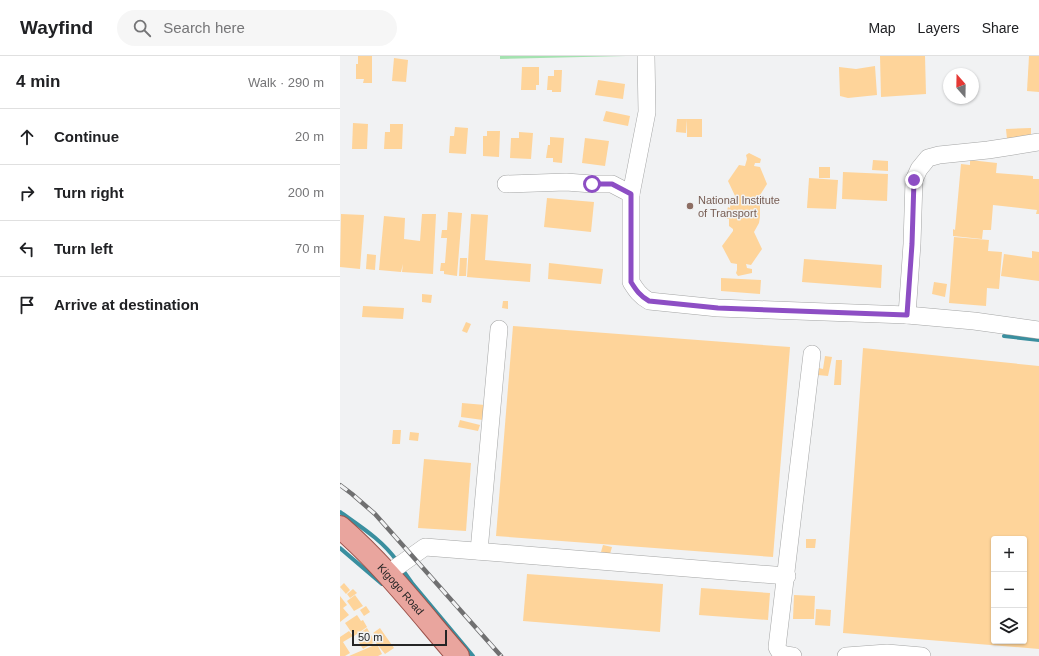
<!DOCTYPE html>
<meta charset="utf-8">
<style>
:root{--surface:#fff;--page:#f6f6f6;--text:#202124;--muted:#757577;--line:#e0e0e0}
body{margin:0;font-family:Arial,sans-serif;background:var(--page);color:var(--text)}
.controls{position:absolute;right:12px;bottom:12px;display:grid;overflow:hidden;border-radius:4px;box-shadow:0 1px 3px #0004}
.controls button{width:36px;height:36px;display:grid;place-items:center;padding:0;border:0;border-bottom:1px solid var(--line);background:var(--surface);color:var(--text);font:20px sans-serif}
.compass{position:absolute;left:603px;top:12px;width:36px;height:36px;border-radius:50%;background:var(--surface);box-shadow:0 1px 3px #0004;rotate:340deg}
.scale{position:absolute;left:12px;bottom:10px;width:95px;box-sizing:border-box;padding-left:4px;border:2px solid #252525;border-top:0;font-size:11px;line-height:14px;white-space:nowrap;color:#252525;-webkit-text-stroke:3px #f1f2f3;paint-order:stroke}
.stop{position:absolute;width:12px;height:12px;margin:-9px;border:3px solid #8d4ec4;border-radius:50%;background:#fff}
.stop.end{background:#8d4ec4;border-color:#fff;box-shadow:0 1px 4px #0008}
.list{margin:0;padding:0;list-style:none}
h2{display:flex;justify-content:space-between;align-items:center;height:52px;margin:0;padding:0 16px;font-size:17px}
h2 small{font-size:13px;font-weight:400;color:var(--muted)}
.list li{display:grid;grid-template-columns:26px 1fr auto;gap:12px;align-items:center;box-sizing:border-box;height:56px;padding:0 16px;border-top:1px solid var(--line)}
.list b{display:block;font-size:15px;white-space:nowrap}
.list em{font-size:13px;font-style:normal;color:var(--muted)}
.icon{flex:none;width:22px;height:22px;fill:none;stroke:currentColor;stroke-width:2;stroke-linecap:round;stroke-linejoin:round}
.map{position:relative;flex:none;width:699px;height:600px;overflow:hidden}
header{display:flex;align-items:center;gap:24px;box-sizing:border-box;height:56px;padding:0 20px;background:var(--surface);border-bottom:1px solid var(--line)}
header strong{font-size:19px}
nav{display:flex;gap:22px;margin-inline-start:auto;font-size:14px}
.search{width:280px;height:36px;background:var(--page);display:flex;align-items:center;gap:10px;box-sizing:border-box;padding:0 14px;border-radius:22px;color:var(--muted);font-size:15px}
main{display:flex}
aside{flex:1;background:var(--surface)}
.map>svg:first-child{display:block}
.green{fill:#a4e2b0}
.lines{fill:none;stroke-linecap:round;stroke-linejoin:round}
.stream{stroke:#3a8f9f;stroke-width:4}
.building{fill:#fed49a;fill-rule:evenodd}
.minor-casing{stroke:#a4a5a5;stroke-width:18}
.major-casing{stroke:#9b5149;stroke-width:24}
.minor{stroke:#fff;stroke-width:17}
.major{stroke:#e9a59e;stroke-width:22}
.rail-casing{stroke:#707071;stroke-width:4.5}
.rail{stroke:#f1f2f3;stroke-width:3;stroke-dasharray:9;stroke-linecap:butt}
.route{stroke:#8d4ec4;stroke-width:5}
.education-dot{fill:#8d6e63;stroke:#f1f2f3;stroke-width:1.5}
.labels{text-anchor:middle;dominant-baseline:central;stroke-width:3;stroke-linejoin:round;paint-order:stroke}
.education-label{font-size:11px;fill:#785e54;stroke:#f1f2f3;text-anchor:start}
.street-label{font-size:11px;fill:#252525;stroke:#f1f2f3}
</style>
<header>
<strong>Wayfind</strong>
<div class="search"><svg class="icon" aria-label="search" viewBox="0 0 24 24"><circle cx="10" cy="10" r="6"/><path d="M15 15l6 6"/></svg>Search here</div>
<nav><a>Map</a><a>Layers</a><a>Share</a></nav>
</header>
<main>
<aside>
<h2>4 min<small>Walk · 290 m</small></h2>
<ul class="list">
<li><svg class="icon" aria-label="ahead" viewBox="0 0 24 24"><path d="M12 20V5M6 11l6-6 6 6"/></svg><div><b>Continue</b></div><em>20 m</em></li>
<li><svg class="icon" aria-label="right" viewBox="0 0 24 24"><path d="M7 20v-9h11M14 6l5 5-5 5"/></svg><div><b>Turn right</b></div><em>200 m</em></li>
<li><svg class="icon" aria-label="left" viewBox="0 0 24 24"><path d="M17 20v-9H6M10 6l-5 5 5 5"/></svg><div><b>Turn left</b></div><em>70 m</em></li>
<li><svg class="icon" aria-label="arrive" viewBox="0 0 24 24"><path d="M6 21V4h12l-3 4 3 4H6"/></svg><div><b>Arrive at destination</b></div></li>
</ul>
</aside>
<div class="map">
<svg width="699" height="600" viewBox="0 0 699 600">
<rect width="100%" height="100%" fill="#f1f2f3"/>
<path class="green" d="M160,0H286L160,3Z"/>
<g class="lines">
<g class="stream">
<path d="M664,280L699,284"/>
<path d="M0,456C21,471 42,484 57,505"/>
<path d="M0,492L42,528"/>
<path d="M62,513L72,527L133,600"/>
</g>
</g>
<g class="building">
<path d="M18,0H32V27H23L24,23H16V8H18Z"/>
<path d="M540,0H585L586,38L541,41Z"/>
<path d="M689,0H699V36L687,35Z"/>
<path d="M54,2L68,4L66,26L52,25Z"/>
<path d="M535,10L537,39L508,42L500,40L499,11L516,13Z"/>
<path d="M182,11H199V29H196V34H181Z"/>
<path d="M214,14H222L221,36H212V34H207L208,20H214Z"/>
<path d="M258,24L285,28L283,43L255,39Z"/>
<path d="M266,55L290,60L288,70L263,65Z"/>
<path d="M337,63H347L346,77L336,76Z"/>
<rect x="347" y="63" width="15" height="18"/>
<path d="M13,67L28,68L27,93H12Z"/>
<path d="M50,68H63L62,93H44L45,76H50Z"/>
<path d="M115,71L128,72L126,98L109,97L110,80H114Z"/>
<path d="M691,72V83H667L666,73Z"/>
<path d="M147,75H160L159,101L143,100V80H147Z"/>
<path d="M179,76L193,77L191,103L170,102L171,82H179Z"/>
<path d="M210,81L224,82L222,107L213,106V102H206L208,89H210Z"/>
<path d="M245,82L269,85L265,110L242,107Z"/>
<path d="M409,97L421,103L420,107H415L414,110L420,111L427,128L417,144L420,149V161L419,167L414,176L422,193L411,209L406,208L407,212L412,213V217L398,220L396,217L397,214V208L391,207L382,190L393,175V173L389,170V163H387L386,158L388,151L390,152L391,145L396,142L388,125L399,109L405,110L407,103L406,99Z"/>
<path d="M533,104L548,105V115L532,114Z"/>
<path d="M630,104L657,107L656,117L693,120V123H699V158H696L697,154L653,149L651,174H643L642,183L613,180V173L615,174L621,108L630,109Z"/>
<rect x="479" y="111" width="11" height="11"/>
<path d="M503,116L548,118L547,145L502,143Z"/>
<path d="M469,122L498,124L496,153L467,152Z"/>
<path d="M207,142L254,146L251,176L204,171Z"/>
<path d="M108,156L122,157L117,220L104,218V215H100L101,207H105L107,182H101L102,174H107Z"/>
<path d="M1,158L24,159L20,213L0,211Z"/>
<path d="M82,158H96L93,218L62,216L63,208L61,216L39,214L44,160L65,162L64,183L80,185Z"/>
<path d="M131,158L148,159L145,204L191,208L190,226L127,221Z"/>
<path d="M614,181L649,184L648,195L662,196L659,233L647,232L646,250L609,247Z"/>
<path d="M692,195L699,196V225L661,220L664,198L692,202Z"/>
<path d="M27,198L36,199L35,214L26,213Z"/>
<path d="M120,202H127L126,220H119Z"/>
<path d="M464,203L542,209L541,232L462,226Z"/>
<path d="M209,207L263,213L261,228L208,223Z"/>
<path d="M381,222L421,224L420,238L381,235Z"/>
<path d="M594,226L607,228L605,241L592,238Z"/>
<path d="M82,238L92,239L91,247L82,246Z"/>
<path d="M163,245H168V253L162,252Z"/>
<path d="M23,250L64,252L63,263L22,261Z"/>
<path d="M126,266L131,268L127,277L122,275Z"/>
<path d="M173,270L450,291L433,501L156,480Z"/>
<path d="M523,292L699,310V593L503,577ZM654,483H684V585H654Z"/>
<path d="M485,300L492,301L488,320L478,319L479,312L483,313Z"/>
<path d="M496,304H502L501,329H494Z"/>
<path d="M122,347L145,349L143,364L121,361Z"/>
<path d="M120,364L140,369L138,375L118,371Z"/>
<path d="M53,374H61L60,388H52Z"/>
<path d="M70,376L79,377L78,385L69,384Z"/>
<path d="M84,403L131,407L126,475L78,472Z"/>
<path d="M466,483H476L475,492H466Z"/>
<path d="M263,489L272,491L270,498L261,496Z"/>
<path d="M187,518L323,528L320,576L183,565Z"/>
<path d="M4,527L10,534L6,538L0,531Z"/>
<path d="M361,532L430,537L428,564L359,559Z"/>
<path d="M13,533L17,537L10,542L7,538Z"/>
<path d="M15,539L23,550L14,555L7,545Z"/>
<path d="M454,539L475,540L474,563H453Z"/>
<path d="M0,540L7,549L3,552L9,559L0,566Z"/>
<path d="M26,550L30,556L24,560L20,554Z"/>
<path d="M476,553L491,554L490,570L475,569Z"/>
<path d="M17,559L21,565L23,564L27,571L14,580L5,567Z"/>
<path d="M27,572L35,586L23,593L18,585L20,583L17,579Z"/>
<path d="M40,572L54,592L45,598L36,587L35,583L37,582L33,577Z"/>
<path d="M9,575L13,580L3,586L10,597L5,600H0V581Z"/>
<path d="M37,588L42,598L38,600H9Z"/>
</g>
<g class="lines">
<defs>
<g id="minor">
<path d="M166,128L226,126L252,128H272L291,138V226C296,234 300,240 309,245L378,252L567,259L634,265L699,274"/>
<path d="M291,138L307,56L306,0"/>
<path d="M567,259L572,188L574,124L579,113L588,102L599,99L648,94L699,86"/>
<path d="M139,495L159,273"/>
<path d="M47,518L85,491L447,520"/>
<path d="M453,600C446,599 440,599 437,591L472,298"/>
<path d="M506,600L547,597L582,600"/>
</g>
<g id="major">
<path id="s1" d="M0,471C44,509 80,556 118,600"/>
</g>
</defs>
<use href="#minor" class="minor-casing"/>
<use href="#major" class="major-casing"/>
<use href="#minor" class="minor"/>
<use href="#major" class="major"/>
<defs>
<path id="rail" d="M0,429L12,438L35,458L161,600"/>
</defs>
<use href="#rail" class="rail-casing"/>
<use href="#rail" class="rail"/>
</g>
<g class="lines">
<path class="route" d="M252,128H272L291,138V226C296,234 300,240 309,245L378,252L567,259L572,188L574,124"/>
</g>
<circle class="education-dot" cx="350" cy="150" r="4"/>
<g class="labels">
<g class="education-label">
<text x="358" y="144">National Institute<tspan x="358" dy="13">of Transport</tspan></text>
</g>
<g class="street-label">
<text stroke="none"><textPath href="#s1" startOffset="87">Kigogo Road</textPath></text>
</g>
</g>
</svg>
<div class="controls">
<button>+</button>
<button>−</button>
<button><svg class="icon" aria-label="layers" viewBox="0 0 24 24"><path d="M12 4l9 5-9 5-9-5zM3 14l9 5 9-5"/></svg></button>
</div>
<svg class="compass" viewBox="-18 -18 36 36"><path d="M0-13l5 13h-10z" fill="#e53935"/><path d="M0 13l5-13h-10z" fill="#757577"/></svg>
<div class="scale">50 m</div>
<div class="stop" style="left:252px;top:128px"></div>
<div class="stop end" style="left:574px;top:124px"></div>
</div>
</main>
